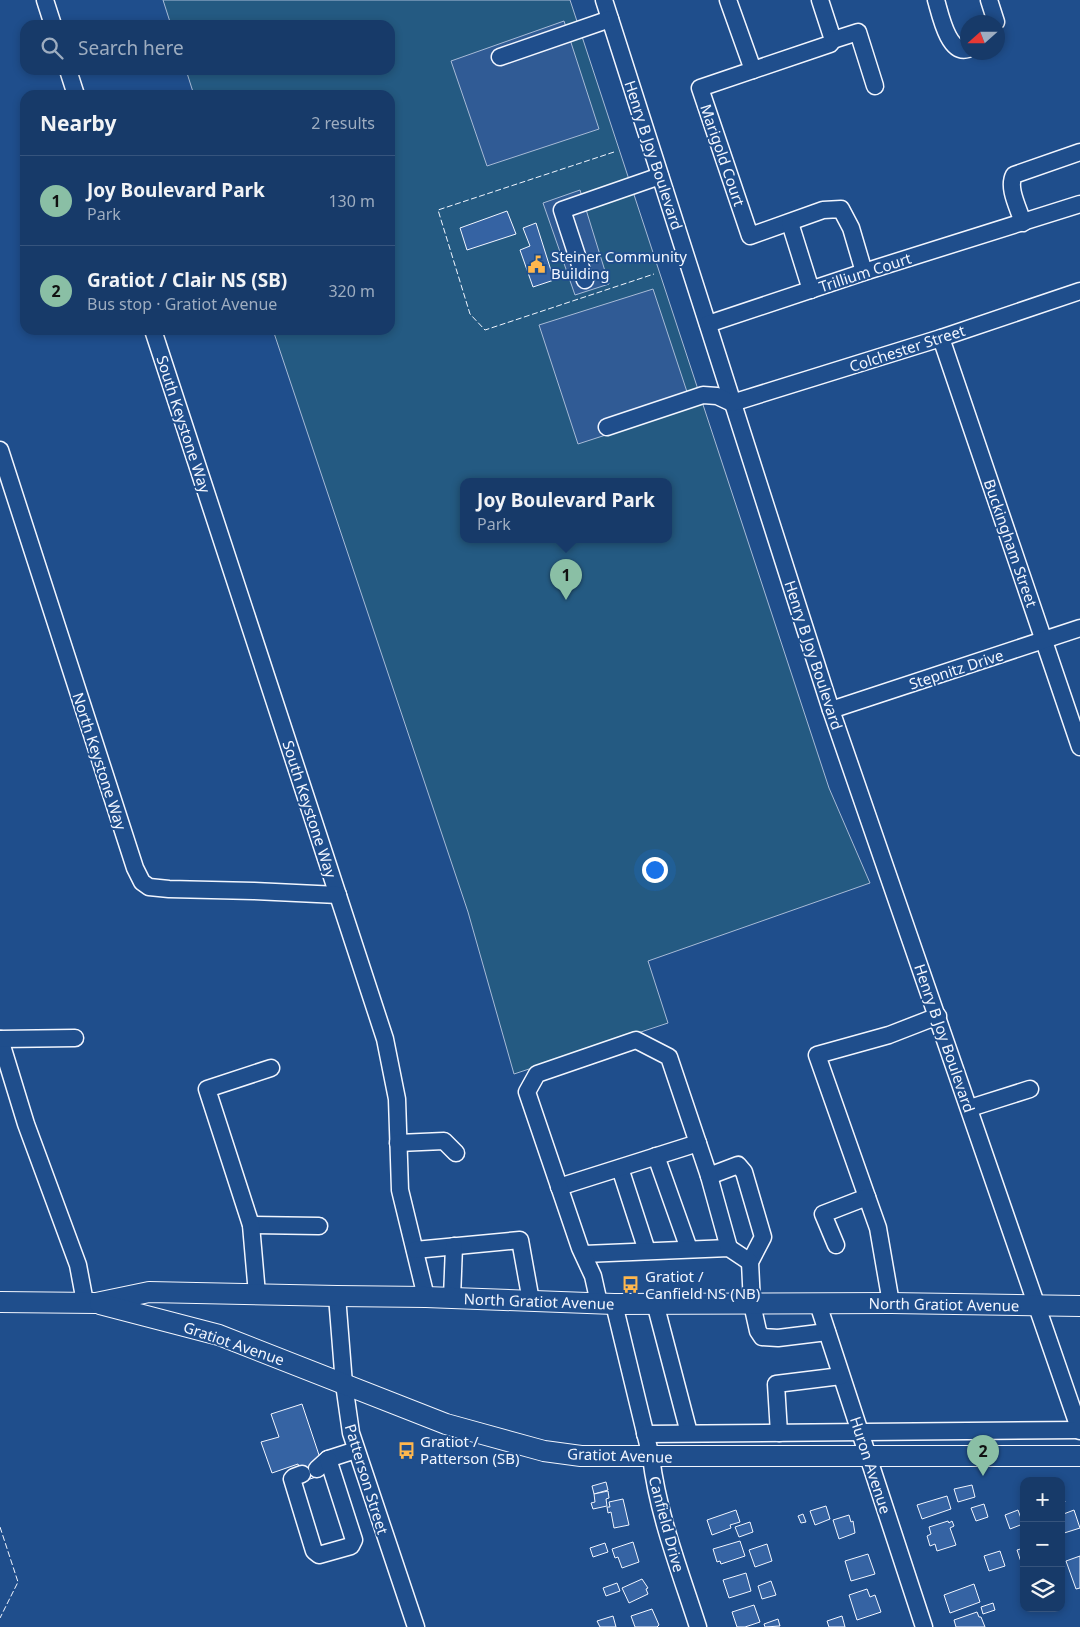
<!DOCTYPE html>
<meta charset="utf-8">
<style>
:root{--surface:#173a69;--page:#20416f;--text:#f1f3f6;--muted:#9eadc0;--line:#36547d;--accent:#8abfa5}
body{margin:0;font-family:"Noto Sans",sans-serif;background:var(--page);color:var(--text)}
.controls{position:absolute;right:15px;bottom:15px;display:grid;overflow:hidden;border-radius:10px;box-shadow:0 2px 8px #0003}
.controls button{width:45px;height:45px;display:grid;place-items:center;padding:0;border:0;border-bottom:1px solid var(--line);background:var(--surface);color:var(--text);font:25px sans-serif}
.compass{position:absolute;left:960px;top:15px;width:45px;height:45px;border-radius:50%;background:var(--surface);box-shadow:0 2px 8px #0003;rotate:249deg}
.you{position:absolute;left:654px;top:869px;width:18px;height:18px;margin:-12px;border:4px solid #fff;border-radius:50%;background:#1a73e8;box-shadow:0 0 0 8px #1a73e833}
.badge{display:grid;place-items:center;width:32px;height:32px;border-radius:50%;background:var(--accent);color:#111;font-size:16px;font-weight:700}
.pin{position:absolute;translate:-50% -41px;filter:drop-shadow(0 1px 2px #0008)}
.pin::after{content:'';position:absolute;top:26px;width:18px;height:15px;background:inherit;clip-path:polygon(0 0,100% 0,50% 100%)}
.popup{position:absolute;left:460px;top:478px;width:212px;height:65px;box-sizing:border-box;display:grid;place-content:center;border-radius:10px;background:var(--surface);filter:drop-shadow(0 1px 4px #0005);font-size:16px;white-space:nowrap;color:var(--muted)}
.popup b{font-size:19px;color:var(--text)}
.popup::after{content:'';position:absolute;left:50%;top:100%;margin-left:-10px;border:10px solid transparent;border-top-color:var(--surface)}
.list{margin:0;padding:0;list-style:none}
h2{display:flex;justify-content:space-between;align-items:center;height:65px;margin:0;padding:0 20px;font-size:21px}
h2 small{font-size:16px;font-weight:400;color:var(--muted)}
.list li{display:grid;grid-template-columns:32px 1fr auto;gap:15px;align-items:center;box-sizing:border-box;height:90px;padding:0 20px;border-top:1px solid var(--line)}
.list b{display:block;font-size:19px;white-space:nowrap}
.list p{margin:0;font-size:16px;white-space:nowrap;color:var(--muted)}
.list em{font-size:16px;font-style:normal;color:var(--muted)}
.icon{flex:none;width:28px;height:28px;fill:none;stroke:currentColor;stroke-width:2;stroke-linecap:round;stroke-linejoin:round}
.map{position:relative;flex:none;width:1080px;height:1627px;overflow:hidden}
.search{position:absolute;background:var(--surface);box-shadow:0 2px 8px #0003;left:20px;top:20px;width:375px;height:55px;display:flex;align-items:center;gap:12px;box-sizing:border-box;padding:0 18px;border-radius:15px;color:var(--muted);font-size:19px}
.panel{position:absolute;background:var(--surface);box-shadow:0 2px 8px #0003;left:20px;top:90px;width:375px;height:245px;border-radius:15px}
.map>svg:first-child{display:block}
.green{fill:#245a82;stroke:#a8bbd7;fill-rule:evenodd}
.parking{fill:#305b95;stroke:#a8bbd7}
.building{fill:#3563a3;stroke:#f2f6ff}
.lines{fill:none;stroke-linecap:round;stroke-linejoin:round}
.minor-casing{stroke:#f2f6ff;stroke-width:19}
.major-casing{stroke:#f2f6ff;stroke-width:22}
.minor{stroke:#1f4e8c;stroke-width:16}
.major{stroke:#1f4e8c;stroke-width:20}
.fence{stroke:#f2f6ff;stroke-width:1;stroke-dasharray:6 2.5;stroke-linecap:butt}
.labels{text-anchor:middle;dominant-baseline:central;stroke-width:4;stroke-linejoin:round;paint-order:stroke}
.street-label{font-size:15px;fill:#f2f6ff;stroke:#1f4e8c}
.poi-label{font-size:15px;fill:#f2f6ff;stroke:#1f4e8c;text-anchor:start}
</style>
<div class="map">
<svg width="1080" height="1627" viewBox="0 0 1080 1627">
<rect width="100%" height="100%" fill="#1f4e8c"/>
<path class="green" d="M163,0H570L829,788L870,883L648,961L668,1023L514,1074L468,912L273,330H390V95H194L186,70H390V25H171ZM464,481H668V539H464Z"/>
<g class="parking">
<path d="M564,21L599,129L487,166L451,61Z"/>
<path d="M580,190L609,284L575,295L543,203Z"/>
<path d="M653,289L692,407L578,444L539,325Z"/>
</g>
<g class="building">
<path d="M507,211L516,234L467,250L460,228Z"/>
<path d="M536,223L554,280L533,287L520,250L530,246L523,228Z"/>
<path d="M302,1404L320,1458L314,1460L319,1476L304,1481L298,1464L272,1473L261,1442L279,1437L271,1414Z"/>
<path d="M606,1482L608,1490L594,1494L592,1486Z"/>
<path d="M972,1485L975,1497L958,1502L954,1489Z"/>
<path d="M608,1491L609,1498L606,1499L607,1506L593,1509L591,1503L595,1502L594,1494Z"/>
<path d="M1061,1493L1065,1502L1061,1503Z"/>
<path d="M947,1496L951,1509L922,1519L917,1505Z"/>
<path d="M623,1499L629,1525L614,1528L611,1512L608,1513L607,1507H610L609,1502Z"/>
<path d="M984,1504L988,1517L976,1521L971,1508Z"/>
<path d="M826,1506L830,1519L815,1525L810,1511Z"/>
<path d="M736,1510L740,1522L730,1525L731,1528L712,1535L707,1520Z"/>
<path d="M1018,1510L1023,1524L1010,1529L1005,1515Z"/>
<path d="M1074,1510L1080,1528L1061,1534V1515Z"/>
<path d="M803,1514L806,1522L801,1523L798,1516Z"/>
<path d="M849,1515L851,1522L853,1521L855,1533L839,1539L833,1520Z"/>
<path d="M948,1521L949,1523L952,1521L954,1526L950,1528L956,1545L937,1551L935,1544L930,1546L927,1536L931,1534L929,1527Z"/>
<path d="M750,1522L753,1532L739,1537L735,1527Z"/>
<path d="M740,1541L745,1556L721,1564L720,1561L717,1562L713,1549Z"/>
<path d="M633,1542L639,1562L622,1568L618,1557L615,1558L612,1549Z"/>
<path d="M605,1543L608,1552L593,1557L590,1548Z"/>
<path d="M767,1544L772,1561L755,1567L749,1550Z"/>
<path d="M1024,1548V1565H1022L1017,1550Z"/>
<path d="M1000,1551L1005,1566L989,1571L984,1556Z"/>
<path d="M868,1554L875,1574L851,1581L845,1561Z"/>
<path d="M1080,1556V1588L1076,1589L1066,1561Z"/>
<path d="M746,1573L751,1591L729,1598L723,1580Z"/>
<path d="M642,1579L648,1588L646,1589L648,1594L629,1603L622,1588Z"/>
<path d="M771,1581L776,1595L762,1599L758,1586Z"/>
<path d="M617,1583L620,1591L606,1596L603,1588Z"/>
<path d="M974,1584L980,1602L950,1613L944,1595Z"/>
<path d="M867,1589L870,1597L875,1595L881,1612L857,1620L849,1595Z"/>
<path d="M993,1603L995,1610L983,1614L981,1607Z"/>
<path d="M754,1605L760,1622L745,1627H737L732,1612Z"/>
<path d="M652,1609L659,1625L657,1627H635L631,1616Z"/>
<path d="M977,1612L979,1617H981L985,1627H956L954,1620Z"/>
<path d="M613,1616L616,1627H600L597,1621Z"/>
<path d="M842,1616L845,1627H829L827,1621Z"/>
<path d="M778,1619L780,1626L765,1627L764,1624Z"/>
</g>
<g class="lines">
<defs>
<g id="minor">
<path d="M45,0L53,25"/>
<path d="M604,0L831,710L1080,1431"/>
<path d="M728,0L753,70"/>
<path d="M820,0L833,40L830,44L700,88L750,236L823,210L841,209L851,228L864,272"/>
<path d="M936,0C940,13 948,55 968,49"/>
<path d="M989,0L996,22"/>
<path d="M833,40L858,32L875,86"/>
<path d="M500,57L610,19"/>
<path d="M68,70L76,95"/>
<path d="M790,223L811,290"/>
<path d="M1023,223C1019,209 1007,188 1014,175L1080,152"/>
<path d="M585,280L562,210L660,176"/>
<path d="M708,324L864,272L1080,204"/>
<path d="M153,330L385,1039L397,1099L400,1190L426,1297"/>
<path d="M941,338L1080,747"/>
<path d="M607,427L703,395L717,396L732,403L941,338L1080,291"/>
<path d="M0,450L135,868L142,882L149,887L169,889L254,891L338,895"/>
<path d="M831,710L1080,628"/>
<path d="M0,1039L26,1124L78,1265L85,1302"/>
<path d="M0,1039L75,1038"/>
<path d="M970,1108L1030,1089"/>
<path d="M398,1143L444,1141L456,1153"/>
<path d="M656,1156L689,1249"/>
<path d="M620,1168L647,1251"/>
<path d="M709,1176L738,1165L744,1172L763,1237L750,1262L752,1304L758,1331L762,1337L778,1338L827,1332"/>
<path d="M559,1187L698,1143"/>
<path d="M867,1197L817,1055L889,1035L938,1016"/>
<path d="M251,1225L319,1226"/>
<path d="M836,1245L823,1214L867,1197L878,1228L891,1303"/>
<path d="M415,1250L520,1240L531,1301"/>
<path d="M584,1254L729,1248L750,1262"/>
<path d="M257,1294L251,1225L207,1089L271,1068"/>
<path d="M337,1296L344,1384L351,1433L416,1627"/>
<path d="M452,1298L454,1246"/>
<path d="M599,1303L593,1276L580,1248L527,1092L537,1074L636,1040L669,1057L709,1176L729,1248"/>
<path d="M655,1303L689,1433"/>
<path d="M614,1304L651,1457C658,1515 680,1571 698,1627"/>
<path d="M818,1304L924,1627"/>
<path d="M779,1433L776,1384L841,1376"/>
<path d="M645,1434L1080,1430"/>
<path d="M317,1469L328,1459L356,1450"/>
<path d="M302,1474L294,1477L292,1479L314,1551L319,1555L351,1546L354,1540L328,1459"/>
</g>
<g id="major">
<path d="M0,1302L96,1303L149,1292L337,1296L426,1297L614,1304L891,1303L1080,1306"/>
<path d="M100,1304L219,1335L446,1424L544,1451L581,1456H1080"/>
</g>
</defs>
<use href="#minor" class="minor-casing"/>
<use href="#major" class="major-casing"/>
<use href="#minor" class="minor"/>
<use href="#major" class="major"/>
<g class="fence">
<path d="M614,152L438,210L470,314L485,330L654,274"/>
<path d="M0,1527L18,1582L0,1618"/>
</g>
</g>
<defs>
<symbol id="civic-bare" viewBox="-9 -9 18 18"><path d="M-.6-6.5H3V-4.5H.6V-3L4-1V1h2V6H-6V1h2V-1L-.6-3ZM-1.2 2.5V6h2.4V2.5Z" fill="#ffb74d" stroke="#1f4e8c" stroke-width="2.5" paint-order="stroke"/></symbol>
<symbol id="bus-bare" viewBox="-9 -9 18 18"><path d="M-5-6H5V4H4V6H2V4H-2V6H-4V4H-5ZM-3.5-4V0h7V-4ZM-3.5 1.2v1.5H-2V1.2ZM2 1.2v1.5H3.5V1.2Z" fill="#ffb74d" stroke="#1f4e8c" stroke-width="2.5" paint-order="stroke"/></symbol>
</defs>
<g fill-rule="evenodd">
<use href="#civic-bare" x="524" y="252" width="25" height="25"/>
<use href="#bus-bare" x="618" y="1272" width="25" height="25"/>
<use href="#bus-bare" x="394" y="1438" width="25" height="25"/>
</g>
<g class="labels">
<g class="street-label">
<text transform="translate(654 155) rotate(72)">Henry B Joy Boulevard</text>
<text transform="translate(723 155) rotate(71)">Marigold Court</text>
<text transform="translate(865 272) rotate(-18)">Trillium Court</text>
<text transform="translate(907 348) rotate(-18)">Colchester Street</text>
<text transform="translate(184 424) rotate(72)">South Keystone Way</text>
<text transform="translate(1011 543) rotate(71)">Buckingham Street</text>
<text transform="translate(814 655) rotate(72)">Henry B Joy Boulevard</text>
<text transform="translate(956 669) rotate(-18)">Stepnitz Drive</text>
<text transform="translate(100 761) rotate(72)">North Keystone Way</text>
<text transform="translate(310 809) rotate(72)">South Keystone Way</text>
<text transform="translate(945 1038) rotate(71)">Henry B Joy Boulevard</text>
<text transform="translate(539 1301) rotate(2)">North Gratiot Avenue</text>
<text transform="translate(944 1304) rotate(1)">North Gratiot Avenue</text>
<text transform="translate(234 1343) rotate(19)">Gratiot Avenue</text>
<text transform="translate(620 1455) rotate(2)">Gratiot Avenue</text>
<text transform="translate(871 1465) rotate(72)">Huron Avenue</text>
<text transform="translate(367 1479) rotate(73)">Patterson Street</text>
<text transform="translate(667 1524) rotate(75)">Canfield Drive</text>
</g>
<g class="poi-label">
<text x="551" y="256">Steiner Community<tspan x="551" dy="17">Building</tspan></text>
<text x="645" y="1276">Gratiot /<tspan x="645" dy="17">Canfield NS (NB)</tspan></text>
<text x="420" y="1441">Gratiot /<tspan x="420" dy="17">Patterson (SB)</tspan></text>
</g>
</g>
</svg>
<div class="controls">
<button>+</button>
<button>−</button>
<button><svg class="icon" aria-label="layers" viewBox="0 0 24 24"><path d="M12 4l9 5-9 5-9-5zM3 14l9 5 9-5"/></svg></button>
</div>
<svg class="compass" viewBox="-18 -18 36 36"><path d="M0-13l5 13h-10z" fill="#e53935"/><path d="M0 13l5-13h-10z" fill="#9eadc0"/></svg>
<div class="you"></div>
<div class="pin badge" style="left:566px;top:600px">1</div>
<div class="popup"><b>Joy Boulevard Park</b>Park</div>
<div class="pin badge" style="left:983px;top:1476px">2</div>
<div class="search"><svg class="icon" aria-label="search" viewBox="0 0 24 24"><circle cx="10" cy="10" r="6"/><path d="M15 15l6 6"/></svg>Search here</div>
<section class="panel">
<h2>Nearby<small>2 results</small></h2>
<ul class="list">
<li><span class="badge">1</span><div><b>Joy Boulevard Park</b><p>Park</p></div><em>130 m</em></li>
<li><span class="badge">2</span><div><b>Gratiot / Clair NS (SB)</b><p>Bus stop · Gratiot Avenue</p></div><em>320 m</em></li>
</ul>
</section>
</div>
